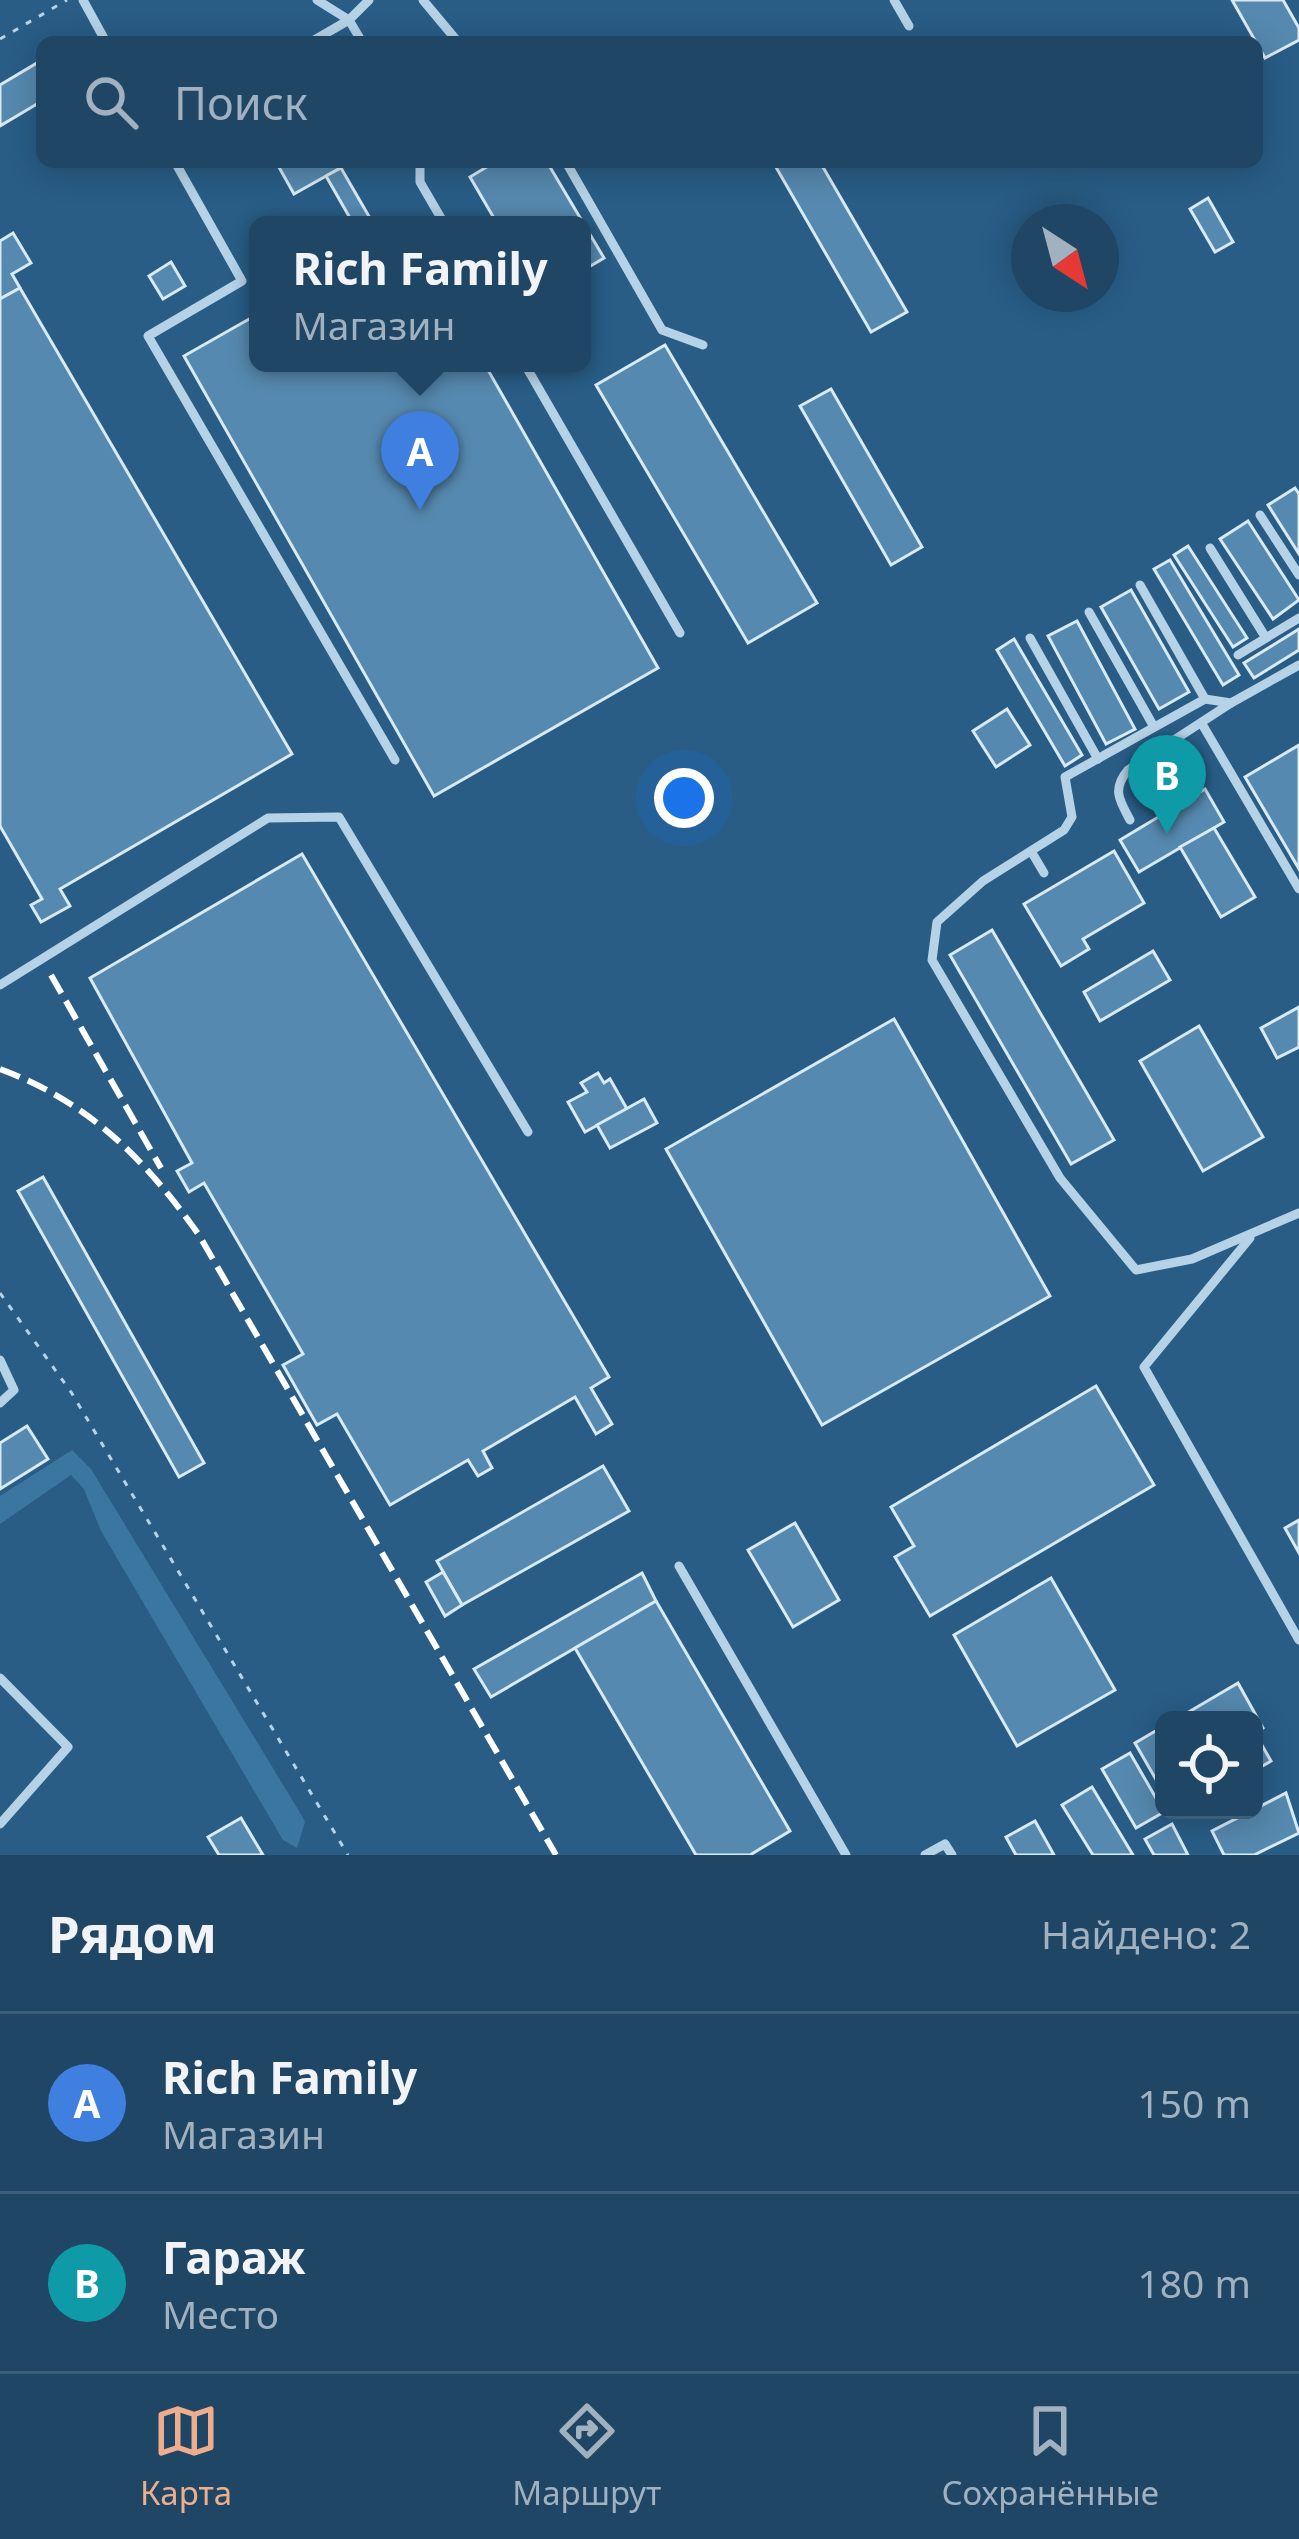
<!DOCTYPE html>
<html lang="ru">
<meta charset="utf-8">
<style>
:root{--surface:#1f4664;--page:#2c506d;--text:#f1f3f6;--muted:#a1b1bf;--line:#3c5e78;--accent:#eead8d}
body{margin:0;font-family:"Noto Sans",sans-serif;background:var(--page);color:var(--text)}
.controls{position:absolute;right:36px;bottom:36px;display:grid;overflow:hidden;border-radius:18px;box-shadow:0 6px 30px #0003}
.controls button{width:108px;height:108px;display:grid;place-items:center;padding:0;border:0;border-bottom:3px solid var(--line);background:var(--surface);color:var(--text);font:60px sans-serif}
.compass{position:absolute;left:1011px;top:204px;width:108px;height:108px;border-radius:50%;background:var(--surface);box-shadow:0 6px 30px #0003;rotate:144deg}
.you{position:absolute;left:684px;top:798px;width:42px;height:42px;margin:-30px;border:9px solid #fff;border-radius:50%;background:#1a73e8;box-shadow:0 0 0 18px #1a73e833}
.badge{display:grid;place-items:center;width:78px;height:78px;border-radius:50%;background:var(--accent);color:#fff;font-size:39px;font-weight:700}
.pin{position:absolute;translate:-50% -99px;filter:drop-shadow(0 3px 6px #0008)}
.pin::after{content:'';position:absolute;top:63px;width:42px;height:36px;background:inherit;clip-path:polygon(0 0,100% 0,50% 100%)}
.popup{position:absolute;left:249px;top:216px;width:342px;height:156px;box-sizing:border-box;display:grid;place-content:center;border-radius:18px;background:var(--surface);filter:drop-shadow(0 3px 9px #0005);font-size:39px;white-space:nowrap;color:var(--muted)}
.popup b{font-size:45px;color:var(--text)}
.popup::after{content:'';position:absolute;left:50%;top:100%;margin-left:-24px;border:24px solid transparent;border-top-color:var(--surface)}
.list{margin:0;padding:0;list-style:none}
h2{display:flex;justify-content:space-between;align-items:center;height:156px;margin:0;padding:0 48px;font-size:51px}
h2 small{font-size:39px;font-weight:400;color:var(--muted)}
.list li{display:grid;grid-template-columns:78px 1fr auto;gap:36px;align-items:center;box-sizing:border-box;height:180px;padding:0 48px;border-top:3px solid var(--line)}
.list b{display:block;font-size:45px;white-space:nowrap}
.list p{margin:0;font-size:39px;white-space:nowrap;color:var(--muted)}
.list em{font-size:39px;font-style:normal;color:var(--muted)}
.icon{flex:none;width:66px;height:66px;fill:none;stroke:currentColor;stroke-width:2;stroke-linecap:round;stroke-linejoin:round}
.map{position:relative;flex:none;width:1299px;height:1855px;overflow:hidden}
.search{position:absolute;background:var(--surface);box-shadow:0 6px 30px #0003;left:36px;right:36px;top:36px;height:132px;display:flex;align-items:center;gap:30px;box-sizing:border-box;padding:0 42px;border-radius:18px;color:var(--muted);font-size:45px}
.sheet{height:516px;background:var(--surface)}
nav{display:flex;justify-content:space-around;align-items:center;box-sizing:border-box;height:168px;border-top:3px solid var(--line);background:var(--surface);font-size:33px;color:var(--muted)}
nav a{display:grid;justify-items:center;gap:6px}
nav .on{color:var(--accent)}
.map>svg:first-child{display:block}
.green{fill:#3b76a1}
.building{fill:#5689af;stroke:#d8eaf6;stroke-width:3}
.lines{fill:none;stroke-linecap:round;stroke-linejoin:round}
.path{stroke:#b5d2e7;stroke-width:3;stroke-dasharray:6 9;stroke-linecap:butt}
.service{stroke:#b5d2e7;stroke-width:9}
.rail{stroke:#fff;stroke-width:6;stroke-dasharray:21 9;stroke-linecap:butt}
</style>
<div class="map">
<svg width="1299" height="1855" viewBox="0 0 1299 1855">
<rect width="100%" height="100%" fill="#295d86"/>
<path class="green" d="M72,1450L91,1469L302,1816L305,1822L297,1848L283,1840L101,1531L84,1489L71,1475L0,1524V1496Z"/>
<g class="building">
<path d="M1232,0H1283L1299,28V40L1265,58Z"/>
<path d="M42,60V101L0,126V85Z"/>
<path d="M276,162H351L294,194Z"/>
<path d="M495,162H547L604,258L582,271V225H498L470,177Z"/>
<path d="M773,162H820L907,312L871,332Z"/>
<path d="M341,168L374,225H354L326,176Z"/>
<path d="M1208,198L1233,242L1215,252L1190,209Z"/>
<path d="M13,233L31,263L12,274L20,288L0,299V241Z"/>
<path d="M171,262L185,286L163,299L149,276Z"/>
<path d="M20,288L292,754L60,889L70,906L41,922L31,905L42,899L0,826V299Z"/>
<path d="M258,314V363H484L658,668L434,796L184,356Z"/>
<path d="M665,345L817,603L748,643L596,385Z"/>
<path d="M831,389L922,547L891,565L800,406Z"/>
<path d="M1295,488L1299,494V554L1268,505Z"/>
<path d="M1248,521L1299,600L1273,619L1220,539Z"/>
<path d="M1188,546L1247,638L1233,647L1174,555Z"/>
<path d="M1170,560L1239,675L1223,685L1154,569Z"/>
<path d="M1131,590L1189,692L1159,709L1101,607Z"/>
<path d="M1077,621L1135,729L1106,744L1048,636Z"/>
<path d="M1299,629V650L1254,678L1244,663Z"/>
<path d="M1014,639L1082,755L1065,766L997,650Z"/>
<path d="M1007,709L1030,745L996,767L973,731Z"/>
<path d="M1299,745V869L1245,777Z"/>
<path d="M1205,789L1224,822L1139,872L1120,840Z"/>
<path d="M1214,828L1255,897L1221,917L1180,847Z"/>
<path d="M1114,851L1144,903L1083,939L1089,949L1061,966L1024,904Z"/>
<path d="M302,854L609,1377L591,1388L612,1424L596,1434L575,1397L483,1451L492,1468L478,1476L468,1460L390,1505L337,1414L317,1425L283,1365L303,1354L204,1183L189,1192L177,1171L192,1163L90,978Z"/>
<path d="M992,930L1114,1140L1071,1164L950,955Z"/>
<path d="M1153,951L1170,980L1100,1021L1084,992Z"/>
<path d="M1299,1007V1047L1277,1058L1261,1028Z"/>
<path d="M894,1019L1050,1296L822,1425L666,1149Z"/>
<path d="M1199,1026L1263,1137L1203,1171L1140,1061Z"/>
<path d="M598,1073L604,1083L610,1079L627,1109L585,1132L568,1102L587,1092L581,1083Z"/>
<path d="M644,1099L657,1123L610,1148L597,1125Z"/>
<path d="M43,1177L204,1463L179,1477L18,1191Z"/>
<path d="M1096,1386L1154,1485L930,1616L895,1557L914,1546L891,1507Z"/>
<path d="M27,1426L48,1459L0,1489V1443Z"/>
<path d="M603,1466L629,1511L462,1605L437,1561Z"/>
<path d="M1299,1520V1553L1285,1528Z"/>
<path d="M795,1523L839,1600L793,1627L748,1550Z"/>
<path d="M443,1572L462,1605L445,1616L426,1582Z"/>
<path d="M642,1573L656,1601L491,1697L474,1669Z"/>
<path d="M1051,1578L1115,1690L1017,1746L954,1635Z"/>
<path d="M656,1601L790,1831L750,1855H696L575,1648Z"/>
<path d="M1238,1683L1263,1728L1255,1733L1271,1761L1254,1771V1720H1175Z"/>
<path d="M1164,1726V1780L1158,1783L1135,1743Z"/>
<path d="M1130,1753L1164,1812L1136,1828L1102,1769Z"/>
<path d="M1092,1787L1133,1855H1093L1062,1805Z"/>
<path d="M1286,1793L1299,1833L1254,1855H1224L1212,1831Z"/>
<path d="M241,1818L263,1855H219L208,1837Z"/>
<path d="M1035,1821L1054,1855H1016L1006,1837Z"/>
<path d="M1172,1824L1188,1855H1154L1145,1839Z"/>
</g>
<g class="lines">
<g class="path">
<path d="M0,39L67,0"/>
<path d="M0,1293L71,1392L348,1855"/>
</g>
<g class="service">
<path d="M83,0L106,42"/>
<path d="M317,0L349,20L369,0"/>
<path d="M423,0L458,42"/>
<path d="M894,0L909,26"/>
<path d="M311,42L349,20L362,42"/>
<path d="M175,162L242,281L148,336L395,760"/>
<path d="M420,162V182L445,225"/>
<path d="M566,162L662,330L703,345"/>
<path d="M524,363L680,633"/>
<path d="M1260,515L1299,575"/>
<path d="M1210,548L1266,638"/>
<path d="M1140,585L1205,699"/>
<path d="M1089,612L1154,727"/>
<path d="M1030,638L1098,759"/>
<path d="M1238,655L1299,618"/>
<path d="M1299,665L1231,703L1205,699L1065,777L1072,817L1064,830L983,881L937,922L932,960L1060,1178L1136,1270L1192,1259L1299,1213"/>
<path d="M1202,724L1299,889"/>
<path d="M1130,820C1119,800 1112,789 1128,770L1231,703"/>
<path d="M1031,851L1044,873"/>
<path d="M0,985L268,818L339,817L528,1132"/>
<path d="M1250,1238L1144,1367L1299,1640"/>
<path d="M0,1360L14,1390L0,1403"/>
<path d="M679,1566L846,1855"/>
<path d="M0,1678L68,1747L0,1824"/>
<path d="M925,1855L945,1844L952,1855"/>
</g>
<g class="rail">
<path d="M51,975L161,1168"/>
<path d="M0,1069C89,1102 145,1159 199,1235L556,1855"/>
</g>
</g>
</svg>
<div class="controls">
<button><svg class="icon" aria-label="locate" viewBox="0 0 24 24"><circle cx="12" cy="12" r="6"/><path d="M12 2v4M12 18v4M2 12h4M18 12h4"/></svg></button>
</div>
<svg class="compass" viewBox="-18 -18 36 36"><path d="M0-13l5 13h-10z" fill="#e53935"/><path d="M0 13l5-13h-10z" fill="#a1b1bf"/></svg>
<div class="you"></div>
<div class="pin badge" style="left:420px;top:510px;background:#3f7fe0">A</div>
<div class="popup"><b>Rich Family</b>Магазин</div>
<div class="pin badge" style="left:1167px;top:834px;background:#0f9aa8">B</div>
<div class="search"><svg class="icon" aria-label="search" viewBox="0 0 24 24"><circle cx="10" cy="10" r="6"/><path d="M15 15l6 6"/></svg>Поиск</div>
</div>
<section class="sheet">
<h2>Рядом<small>Найдено: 2</small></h2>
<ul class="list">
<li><span class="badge" style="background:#3f7fe0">A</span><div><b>Rich Family</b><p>Магазин</p></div><em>150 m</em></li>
<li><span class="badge" style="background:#0f9aa8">B</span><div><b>Гараж</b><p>Место</p></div><em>180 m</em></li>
</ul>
</section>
<nav>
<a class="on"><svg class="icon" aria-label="map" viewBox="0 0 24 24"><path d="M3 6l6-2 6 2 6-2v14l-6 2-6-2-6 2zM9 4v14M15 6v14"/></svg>Карта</a>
<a><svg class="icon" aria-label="directions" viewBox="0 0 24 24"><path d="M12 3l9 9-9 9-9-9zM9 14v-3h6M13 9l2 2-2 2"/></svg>Маршрут</a>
<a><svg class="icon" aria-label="saved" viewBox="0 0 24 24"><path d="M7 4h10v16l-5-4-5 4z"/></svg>Сохранённые</a>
</nav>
